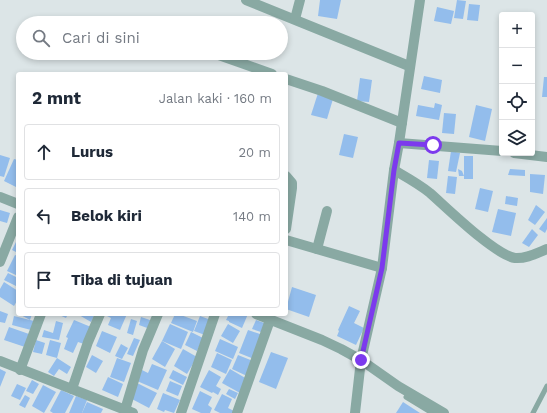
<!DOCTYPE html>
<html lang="id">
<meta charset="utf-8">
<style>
:root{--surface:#fff;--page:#f2f2f3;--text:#1f2937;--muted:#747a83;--line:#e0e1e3}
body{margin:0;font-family:"Work Sans",sans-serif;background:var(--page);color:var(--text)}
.controls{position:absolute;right:12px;top:12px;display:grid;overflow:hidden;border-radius:4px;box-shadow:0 2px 6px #0003}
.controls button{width:36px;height:36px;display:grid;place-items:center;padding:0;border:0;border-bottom:1px solid var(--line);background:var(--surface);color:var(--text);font:20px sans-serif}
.stop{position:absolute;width:12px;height:12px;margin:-9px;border:3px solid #7c3aed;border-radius:50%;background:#fff}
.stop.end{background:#7c3aed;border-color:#fff;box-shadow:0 1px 4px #0008}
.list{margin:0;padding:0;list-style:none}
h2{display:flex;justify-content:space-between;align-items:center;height:52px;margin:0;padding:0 16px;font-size:17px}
h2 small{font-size:13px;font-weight:400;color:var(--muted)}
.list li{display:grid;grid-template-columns:26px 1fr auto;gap:12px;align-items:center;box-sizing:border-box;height:56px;margin:0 8px 8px;padding:0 8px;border:1px solid var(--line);border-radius:4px}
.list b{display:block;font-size:15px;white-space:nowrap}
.list em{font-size:13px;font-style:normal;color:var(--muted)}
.icon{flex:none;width:22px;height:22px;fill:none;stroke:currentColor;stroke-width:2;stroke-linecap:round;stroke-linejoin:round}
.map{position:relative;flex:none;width:547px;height:413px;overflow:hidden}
.search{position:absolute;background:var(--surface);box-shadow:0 2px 6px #0003;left:16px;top:16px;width:272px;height:44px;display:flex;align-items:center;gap:10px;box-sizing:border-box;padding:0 14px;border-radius:22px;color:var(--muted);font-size:15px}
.panel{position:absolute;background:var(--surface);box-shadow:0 2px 6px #0003;left:16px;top:72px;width:272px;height:244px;border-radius:4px}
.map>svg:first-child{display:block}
.building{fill:#93bdec}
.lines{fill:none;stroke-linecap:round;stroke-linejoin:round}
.lane{stroke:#89a9a3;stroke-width:5}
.street{stroke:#89a9a3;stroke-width:10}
.route{stroke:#7c3aed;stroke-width:5}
</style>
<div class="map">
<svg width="547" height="413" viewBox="0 0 547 413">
<rect width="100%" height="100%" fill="#dce5e7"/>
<g class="building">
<path d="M320,0H341L337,19L318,16Z"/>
<path d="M457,0L466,1L463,19L454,18Z"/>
<path d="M469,4L480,5L478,21L467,20Z"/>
<path d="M437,7L454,11L451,24L434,21Z"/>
<path d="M173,53H179L177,60L171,58Z"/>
<path d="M424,76L442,80L440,93L421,89Z"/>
<path d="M544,77H547V97H542Z"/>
<path d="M360,78L372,80L369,102L357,101Z"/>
<path d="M318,93L333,99L327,119L311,115Z"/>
<path d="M435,103L442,105L439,120L416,116L418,105L434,108Z"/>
<path d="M476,105L492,109L485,141L469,137Z"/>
<path d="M444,113L456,114L454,134L442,133Z"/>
<path d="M344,134L358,137L353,158L339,155Z"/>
<path d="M451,151L460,153L456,172L448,171Z"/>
<path d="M0,155L10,158L4,177L0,176Z"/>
<rect x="464" y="156" width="9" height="23"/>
<path d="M14,159L18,160V188L4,181Z"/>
<path d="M429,160L439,161L437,179L427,178Z"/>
<path d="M458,169L462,171L464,176H459Z"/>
<path d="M510,169L525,170V176L508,175Z"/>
<path d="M530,174L545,175L543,194L530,192Z"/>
<path d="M448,176L457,177L455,194L446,193Z"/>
<path d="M480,188L493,191L488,212L475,209Z"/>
<path d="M506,196L518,198L517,206L505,204Z"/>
<path d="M536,205L545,212L535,225L528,220Z"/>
<path d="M498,209L516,213L511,236L492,232Z"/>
<path d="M0,210L10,213L7,223L0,221Z"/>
<path d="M547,218V229L545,233L539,229Z"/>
<path d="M532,229L538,235L529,247L522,243Z"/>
<path d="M18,238V253L12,250Z"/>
<path d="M15,255L18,256V276L7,271Z"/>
<path d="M8,273L18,278V287L4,280Z"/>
<path d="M4,282L18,291V299L14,306L0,297V289Z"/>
<path d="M292,287L316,295L309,317L286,309Z"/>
<path d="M349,306L360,311L354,323L364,328L356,345L337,336L339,331L338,330Z"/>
<path d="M0,311L8,314L5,323L0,322Z"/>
<path d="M19,314H32L30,320Z"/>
<path d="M57,314H68L66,318Z"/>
<path d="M79,314H95L91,322L79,315Z"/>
<path d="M108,314H127L120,330L108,325L111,318L107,316Z"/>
<path d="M175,314H178L197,321L193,332L171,323Z"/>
<path d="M229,314L232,315L248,314L242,328L229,322V321L226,320Z"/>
<path d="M14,316L34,321L31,330L12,325Z"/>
<path d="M200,316L211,320L205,335L194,331Z"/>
<path d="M141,317L153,321L150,329L139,325Z"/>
<path d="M131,319L137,321L133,335L127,333Z"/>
<path d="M74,320L91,327L84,344L78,342L73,353L64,349L68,338L66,337Z"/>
<path d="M256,320L267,324L264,333L252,329Z"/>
<path d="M56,321L63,323L59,340L42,337L44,330L53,333Z"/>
<path d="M170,324L188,332L181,349L162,341Z"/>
<path d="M228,324L240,331L233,343L221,336Z"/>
<path d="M9,327L29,334L25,347L4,340Z"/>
<path d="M248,330L263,335L254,359L239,353Z"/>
<path d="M102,331L117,337L110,353L96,346Z"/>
<path d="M191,332L203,338L197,351L185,345Z"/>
<path d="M134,338L140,340L133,356L127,354Z"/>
<path d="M220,339L238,347L233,359L215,351Z"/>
<path d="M36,340L45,343L42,354L33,352Z"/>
<path d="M50,340L61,343L57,358L46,355Z"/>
<path d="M162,341L175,349L165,367L152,359Z"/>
<path d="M121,344L128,348L122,359L115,356Z"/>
<path d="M183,349L197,357L187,374L174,366Z"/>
<path d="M271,352L288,358L276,389L259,382Z"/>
<path d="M217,353L232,360L226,374L211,367Z"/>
<path d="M92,355L103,361L96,373L86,367Z"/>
<path d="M238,355L253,361L247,376L232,369Z"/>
<path d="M57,358L71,367L67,374L59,369L54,376L48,372Z"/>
<path d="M117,358L131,363L124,382L110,377Z"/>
<path d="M152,364L167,370L158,390L137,381L142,370L148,373Z"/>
<path d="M0,369L6,372L0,387Z"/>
<path d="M230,369L247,379L240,393L222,383Z"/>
<path d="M173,370L187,377L183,385L169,378Z"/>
<path d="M209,370L221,377L216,386L221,389L218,395L213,392L212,393L200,387Z"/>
<path d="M108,377L123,384L118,397L102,390Z"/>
<path d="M32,380L39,384L33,394L26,391Z"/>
<path d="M170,381L182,386L178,396L166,391Z"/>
<path d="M137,383L157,393L149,408L130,398Z"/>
<path d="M17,384L26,388L20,400L11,396Z"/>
<path d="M43,385L56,392L44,413L32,406Z"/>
<path d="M229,389L238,393L235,399L226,394Z"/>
<path d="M61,390L74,396L65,413H53L50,411Z"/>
<path d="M200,391L212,397L208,405L212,408L210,413H201L192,409Z"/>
<path d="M163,393L180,400L174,413L165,410L164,412L157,409Z"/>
<path d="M222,394L232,399L228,408L236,412L235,413H220L214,410Z"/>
<path d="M25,395L30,398L25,408L19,405Z"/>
<path d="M76,396L87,400L82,413H69Z"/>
<path d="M87,402L103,409L101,413H82Z"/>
<path d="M403,402L420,413H396Z"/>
</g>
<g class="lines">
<g class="lane">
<path d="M406,397L432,413"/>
<path d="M533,413L547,386"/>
</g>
<g class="street">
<path d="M246,0L409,66"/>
<path d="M295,19L300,0"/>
<path d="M213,53L272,74"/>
<path d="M286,79L322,91L402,123"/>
<path d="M399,143L502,151"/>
<path d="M514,153L547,157"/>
<path d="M394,170C406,177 419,184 430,193C447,208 495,255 515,258C526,259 537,253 547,249"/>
<path d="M286,176L292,183V188L286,229"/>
<path d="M0,197L18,204"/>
<path d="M286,240L382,268"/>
<path d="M317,249L327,211"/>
<path d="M0,262L18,217"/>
<path d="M256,314L322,340L341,349L361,360L398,386L444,413"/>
<path d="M0,361L133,413"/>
<path d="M20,370L41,314"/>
<path d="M72,389L88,342L100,314"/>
<path d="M125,410L143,350L158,314"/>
<path d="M181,413L215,314"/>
<path d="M237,413L270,320"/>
<path d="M355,413L361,360L382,268L394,170L399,143L420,0"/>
</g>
</g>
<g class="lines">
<path class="route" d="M361,360L382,268L394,170L399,143L433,145"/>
</g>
</svg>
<div class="controls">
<button>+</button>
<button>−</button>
<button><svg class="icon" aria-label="locate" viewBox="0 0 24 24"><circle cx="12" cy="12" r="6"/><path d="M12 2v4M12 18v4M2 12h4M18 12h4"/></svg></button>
<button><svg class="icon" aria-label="layers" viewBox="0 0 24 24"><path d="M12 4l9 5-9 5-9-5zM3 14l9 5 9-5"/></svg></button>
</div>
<div class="stop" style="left:433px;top:145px"></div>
<div class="stop end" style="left:361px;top:360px"></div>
<div class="search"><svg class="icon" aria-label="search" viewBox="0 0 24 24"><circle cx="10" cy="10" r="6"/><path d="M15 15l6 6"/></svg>Cari di sini</div>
<section class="panel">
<h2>2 mnt<small>Jalan kaki · 160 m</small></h2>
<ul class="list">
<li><svg class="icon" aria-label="ahead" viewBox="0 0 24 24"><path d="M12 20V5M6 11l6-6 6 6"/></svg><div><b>Lurus</b></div><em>20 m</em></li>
<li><svg class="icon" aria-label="left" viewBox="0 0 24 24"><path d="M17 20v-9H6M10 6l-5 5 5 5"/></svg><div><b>Belok kiri</b></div><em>140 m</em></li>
<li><svg class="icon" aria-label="arrive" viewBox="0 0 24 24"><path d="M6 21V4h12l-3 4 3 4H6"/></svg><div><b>Tiba di tujuan</b></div></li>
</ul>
</section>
</div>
